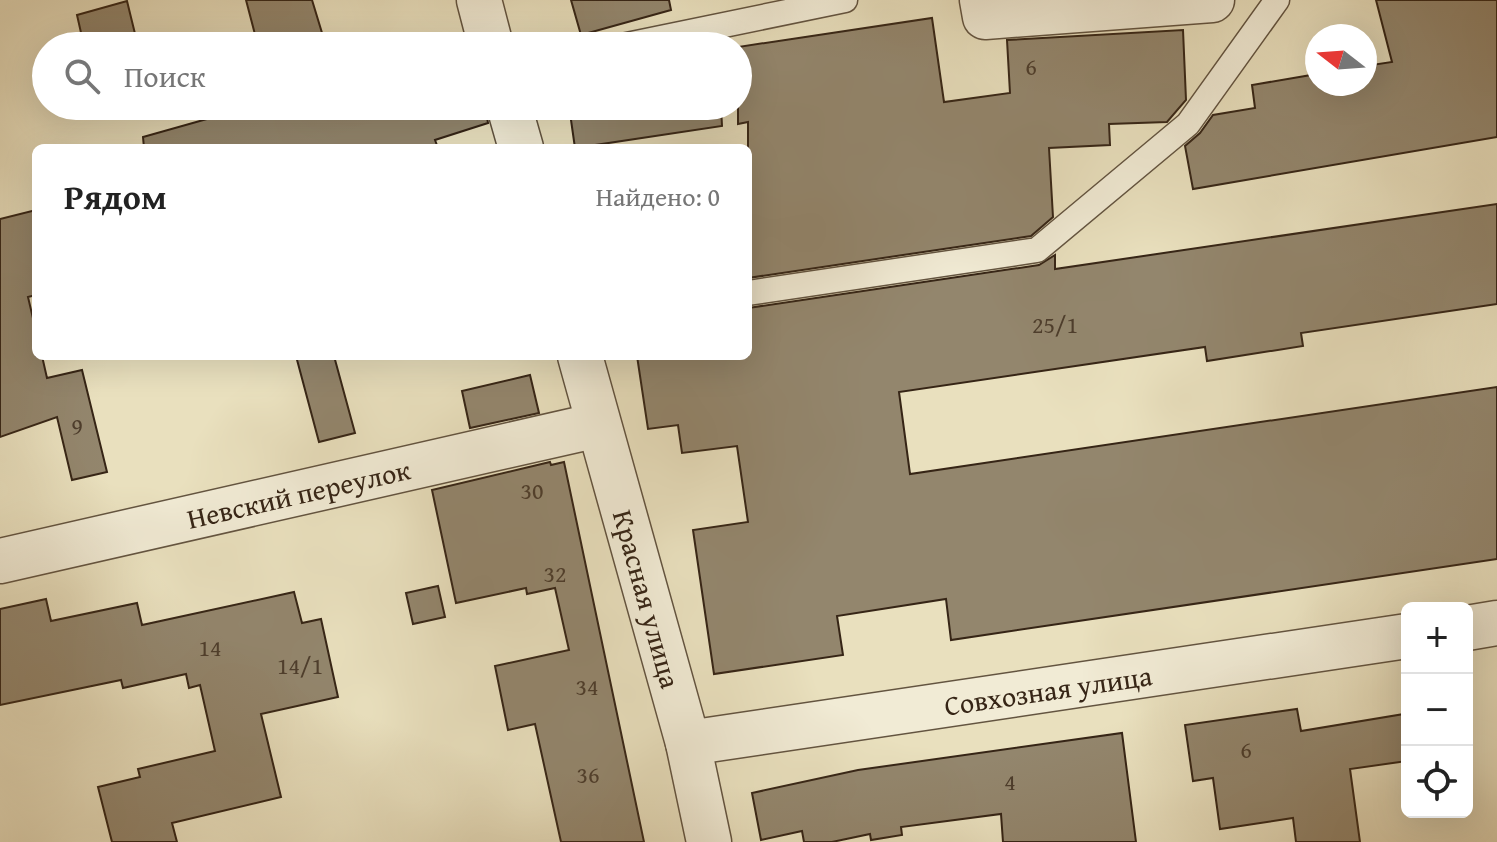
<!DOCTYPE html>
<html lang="ru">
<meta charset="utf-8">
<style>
:root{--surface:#fff;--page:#f2f2f2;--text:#222;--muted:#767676;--line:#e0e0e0}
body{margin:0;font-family:"Gentium Book Plus",serif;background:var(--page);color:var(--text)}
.controls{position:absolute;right:24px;bottom:24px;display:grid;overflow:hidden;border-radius:12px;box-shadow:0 8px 32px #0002}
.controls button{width:72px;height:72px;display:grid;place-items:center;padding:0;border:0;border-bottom:2px solid var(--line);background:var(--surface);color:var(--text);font:40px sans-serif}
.compass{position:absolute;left:1305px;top:24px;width:72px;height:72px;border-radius:50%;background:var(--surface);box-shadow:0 8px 32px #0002;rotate:287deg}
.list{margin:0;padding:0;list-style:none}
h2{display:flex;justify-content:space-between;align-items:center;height:104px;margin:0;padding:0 32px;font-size:34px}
h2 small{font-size:26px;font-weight:400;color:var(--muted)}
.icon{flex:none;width:44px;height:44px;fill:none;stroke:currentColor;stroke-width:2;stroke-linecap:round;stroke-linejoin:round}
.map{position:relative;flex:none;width:1497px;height:842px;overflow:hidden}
.search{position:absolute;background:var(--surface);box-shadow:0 8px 32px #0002;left:32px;top:32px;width:720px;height:88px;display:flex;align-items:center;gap:20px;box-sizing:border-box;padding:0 28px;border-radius:44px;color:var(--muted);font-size:30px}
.panel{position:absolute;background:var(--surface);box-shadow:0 8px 32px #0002;left:32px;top:144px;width:720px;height:216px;border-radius:12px}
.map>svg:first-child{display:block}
.building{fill:#93866d;stroke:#362516;stroke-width:2}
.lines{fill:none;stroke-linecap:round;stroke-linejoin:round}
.lane-casing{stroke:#635440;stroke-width:27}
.street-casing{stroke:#635440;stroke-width:47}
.lane{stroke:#f1ebd5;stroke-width:24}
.street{stroke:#f1ebd5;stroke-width:44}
.labels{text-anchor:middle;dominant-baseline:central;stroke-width:8;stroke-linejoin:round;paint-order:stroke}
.number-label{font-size:24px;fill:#4d3d2c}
.street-label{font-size:28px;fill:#362516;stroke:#f1ebd5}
</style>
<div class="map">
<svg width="1497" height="842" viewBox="0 0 1497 842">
<rect width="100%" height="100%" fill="#e9e0be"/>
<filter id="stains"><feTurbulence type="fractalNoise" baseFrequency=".0025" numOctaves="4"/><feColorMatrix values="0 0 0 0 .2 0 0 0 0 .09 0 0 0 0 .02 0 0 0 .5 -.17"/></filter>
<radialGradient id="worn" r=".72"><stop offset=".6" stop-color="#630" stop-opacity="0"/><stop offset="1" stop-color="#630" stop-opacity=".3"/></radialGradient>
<g class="building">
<path d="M246,0H312L326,46H258Z"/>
<path d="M571,0H669L671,10L581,35Z"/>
<path d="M1376,0H1497V137L1193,189L1185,146L1200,133L1213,115L1255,108L1252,85L1317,74V84H1365V66L1392,62Z"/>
<path d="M127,1L138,46H84L77,15Z"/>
<path d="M932,18L944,102L1010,93L1007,40L1183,30L1186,100L1167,122L1109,124L1110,145L1049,148L1053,217L1031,236L748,278V122L738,124V47Z"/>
<path d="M253,106H485L488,123L435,140L438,148H144L143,137Z"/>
<path d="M569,106H721L722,126L575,148Z"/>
<path d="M1497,204V304L1301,333L1303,346L1207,361L1205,347L899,392L910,474L1497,387V559L951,640L946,599L837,616L843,655L714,674L693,530L748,522L737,446L682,453L678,425L648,429L637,356H748V308L1039,265L1055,255V269Z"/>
<path d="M36,210V295L28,297L36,331V356H42L47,378L82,370L107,472L72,480L57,417L0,437V219Z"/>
<path d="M296,356H334L355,433L319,442Z"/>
<path d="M530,375L539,413L470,428L462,391Z"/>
<path d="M550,462L551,465L564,462L644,842H561L535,724L508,730L495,666L569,650L555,588L527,594L526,588L456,603L432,490Z"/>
<path d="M438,586L445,617L413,624L406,593Z"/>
<path d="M294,592L302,623L321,619L338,697L261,714L281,797L172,823L177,842H112L98,787L140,777L138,769L215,751L200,685L189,688L186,674L123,688L121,680L0,705V609L46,599L51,621L137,603L142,625Z"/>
<path d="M1297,709L1301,731L1404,714L1407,761L1350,769L1360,842H1296L1293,818L1220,829L1213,778L1193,781L1185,725Z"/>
<path d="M1122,733L1136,842H1003L1001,814L901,827L902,835L871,840L870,834L832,842H804L802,831L761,840L752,793L858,770Z"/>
</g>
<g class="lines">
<defs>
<g id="lane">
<path d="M622,46L845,0"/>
<path d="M748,293L1037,250L1188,124L1277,0"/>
</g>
<g id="street">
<path d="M479,0L491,46"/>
<path d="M982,0L985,17L1212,0"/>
<path d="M509,106L521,148"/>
<path id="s1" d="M580,356L688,743L709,842"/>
<path id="s2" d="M0,561L598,425"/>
<path d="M1467,628L1497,623"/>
<path id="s3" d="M688,743L1407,636"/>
</g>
</defs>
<use href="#lane" class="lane-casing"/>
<use href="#street" class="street-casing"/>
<use href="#lane" class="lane"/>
<use href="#street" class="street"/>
</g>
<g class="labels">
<g class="number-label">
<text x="1031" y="66">6</text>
<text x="1055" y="324">25/1</text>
<text x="77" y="425">9</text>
<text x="532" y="490">30</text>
<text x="555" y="573">32</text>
<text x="210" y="647">14</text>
<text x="300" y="665">14/1</text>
<text x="587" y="686">34</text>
<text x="1246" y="749">6</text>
<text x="588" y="774">36</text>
<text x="1010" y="781">4</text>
</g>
<g class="street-label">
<text stroke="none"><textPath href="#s2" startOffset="306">Невский переулок</textPath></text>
<text stroke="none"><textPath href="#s1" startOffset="252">Красная улица</textPath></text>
<text stroke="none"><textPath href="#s3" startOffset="364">Совхозная улица</textPath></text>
</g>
</g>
<rect width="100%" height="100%" filter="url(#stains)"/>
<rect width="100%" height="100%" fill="url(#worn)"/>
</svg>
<div class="controls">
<button>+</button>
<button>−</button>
<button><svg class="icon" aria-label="locate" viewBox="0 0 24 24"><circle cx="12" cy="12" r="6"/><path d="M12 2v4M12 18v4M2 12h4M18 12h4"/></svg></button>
</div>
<svg class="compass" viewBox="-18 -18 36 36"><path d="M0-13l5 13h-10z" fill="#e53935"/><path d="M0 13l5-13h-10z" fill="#767676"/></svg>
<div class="search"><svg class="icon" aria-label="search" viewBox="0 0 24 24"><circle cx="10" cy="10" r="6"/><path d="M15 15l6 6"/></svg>Поиск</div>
<section class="panel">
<h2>Рядом<small>Найдено: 0</small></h2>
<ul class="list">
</ul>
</section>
</div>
